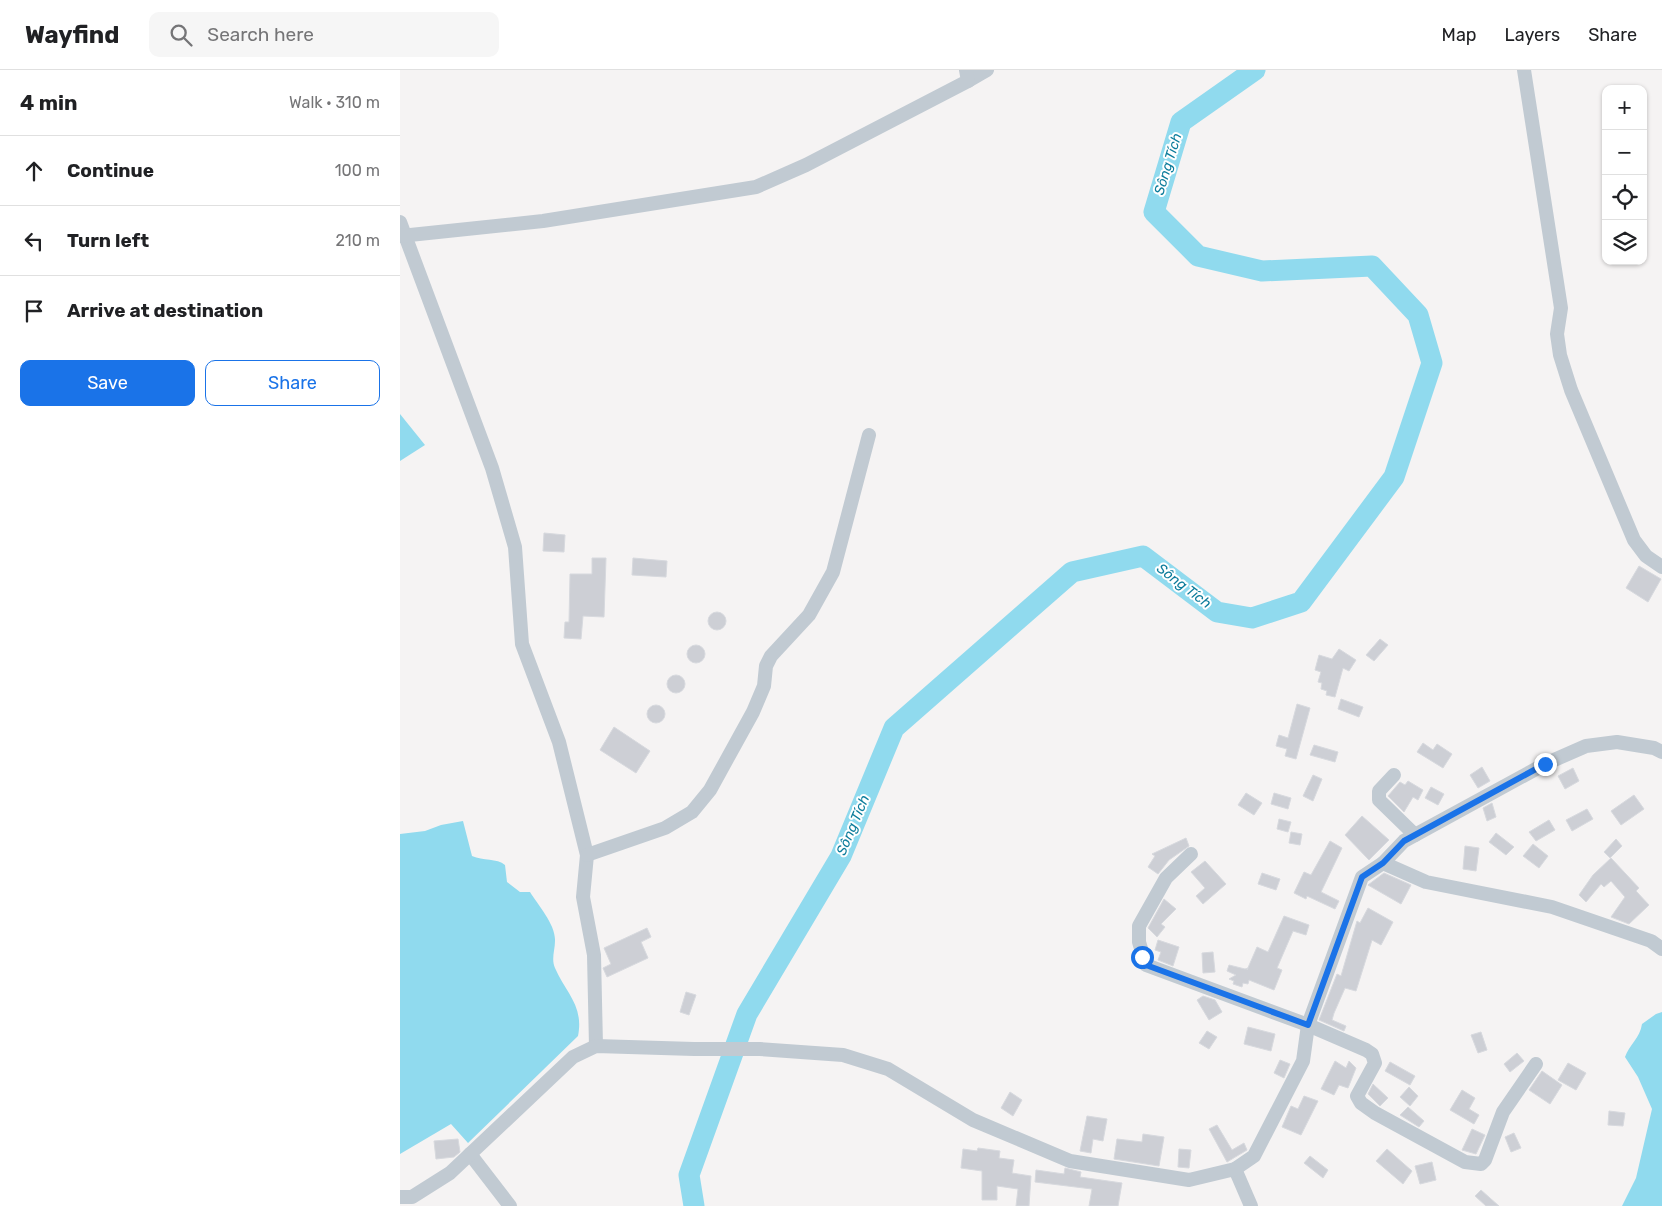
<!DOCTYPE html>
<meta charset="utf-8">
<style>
:root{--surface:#fff;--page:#f6f6f6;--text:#202124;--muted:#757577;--line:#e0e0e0;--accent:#1a73e8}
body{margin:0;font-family:Rubik,sans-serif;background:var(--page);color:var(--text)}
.controls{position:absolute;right:15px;top:15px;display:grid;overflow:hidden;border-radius:10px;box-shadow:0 1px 4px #0004}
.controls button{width:45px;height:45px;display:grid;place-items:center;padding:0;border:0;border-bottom:1px solid var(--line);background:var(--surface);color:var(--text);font:25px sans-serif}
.stop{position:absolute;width:15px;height:15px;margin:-11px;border:4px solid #1a73e8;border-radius:50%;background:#fff}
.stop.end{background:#1a73e8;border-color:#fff;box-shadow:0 1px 5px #0008}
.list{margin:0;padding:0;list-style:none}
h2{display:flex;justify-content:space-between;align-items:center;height:65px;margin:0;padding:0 20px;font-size:21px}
h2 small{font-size:16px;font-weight:400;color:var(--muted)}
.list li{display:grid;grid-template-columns:32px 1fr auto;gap:15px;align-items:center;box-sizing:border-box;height:70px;padding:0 20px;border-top:1px solid var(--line)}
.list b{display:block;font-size:19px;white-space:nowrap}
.list em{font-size:16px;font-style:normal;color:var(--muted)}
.actions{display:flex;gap:10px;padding:15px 20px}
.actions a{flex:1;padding:11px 0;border:1px solid var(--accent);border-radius:10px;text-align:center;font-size:18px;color:var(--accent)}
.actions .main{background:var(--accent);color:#fff}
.icon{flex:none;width:28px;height:28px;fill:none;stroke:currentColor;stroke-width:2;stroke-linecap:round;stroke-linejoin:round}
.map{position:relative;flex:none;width:1262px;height:1136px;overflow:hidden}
header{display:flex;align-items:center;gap:30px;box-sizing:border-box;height:70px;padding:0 25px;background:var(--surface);border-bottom:1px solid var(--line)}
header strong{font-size:24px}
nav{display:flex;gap:28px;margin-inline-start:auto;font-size:18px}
.search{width:350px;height:45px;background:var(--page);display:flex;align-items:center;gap:12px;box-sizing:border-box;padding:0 18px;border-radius:10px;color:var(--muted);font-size:19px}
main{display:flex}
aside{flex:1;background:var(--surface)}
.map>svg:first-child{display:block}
.water{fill:#90daee}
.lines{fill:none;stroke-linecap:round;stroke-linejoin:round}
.river{stroke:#90daee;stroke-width:21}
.building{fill:#cdcfd5;stroke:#d7d9de}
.minor{stroke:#c1cad2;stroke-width:14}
.route{stroke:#1a73e8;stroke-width:6}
.labels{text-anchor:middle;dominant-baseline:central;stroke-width:4;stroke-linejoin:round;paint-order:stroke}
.water-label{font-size:14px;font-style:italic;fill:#0c7c9b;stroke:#fff}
</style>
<header>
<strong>Wayfind</strong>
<div class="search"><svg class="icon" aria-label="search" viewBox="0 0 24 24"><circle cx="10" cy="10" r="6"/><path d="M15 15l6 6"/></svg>Search here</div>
<nav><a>Map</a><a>Layers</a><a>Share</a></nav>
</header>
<main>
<aside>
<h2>4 min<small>Walk · 310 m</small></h2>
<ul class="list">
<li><svg class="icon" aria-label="ahead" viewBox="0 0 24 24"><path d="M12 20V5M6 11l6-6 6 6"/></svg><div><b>Continue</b></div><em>100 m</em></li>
<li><svg class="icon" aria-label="left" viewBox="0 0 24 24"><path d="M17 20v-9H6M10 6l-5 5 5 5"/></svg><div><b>Turn left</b></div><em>210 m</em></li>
<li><svg class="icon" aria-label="arrive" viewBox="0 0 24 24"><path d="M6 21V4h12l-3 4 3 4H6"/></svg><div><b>Arrive at destination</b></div></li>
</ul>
<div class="actions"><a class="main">Save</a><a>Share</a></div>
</aside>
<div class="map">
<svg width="1262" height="1136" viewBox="0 0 1262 1136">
<rect width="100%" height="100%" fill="#f5f3f3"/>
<g class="water">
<path d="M0,344L25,375L0,391Z"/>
<path d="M63,751L72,786C83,791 97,788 105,795L107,812L120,822H130C138,835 156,855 155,871C155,880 151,889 155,898C166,923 184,936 178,966L68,1073L51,1054L0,1084V764L25,761L41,755Z"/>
<path d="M1262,942V1136H1222L1236,1108L1252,1039L1238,1007L1225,987C1229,975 1240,968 1242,954L1256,944Z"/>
</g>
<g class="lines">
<path class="river" d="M294,1136L289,1105L347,944L441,786L494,658L672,502L743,486L817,542L852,548L901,532L994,407L1032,293L1018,245L972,196L862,201L798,186L754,142L781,52L855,0"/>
</g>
<g class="building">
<path d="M144,463L165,465L164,482L143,481Z"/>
<path d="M192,488H206L204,547L183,546L181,569L164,568L165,552H169L170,504H192Z"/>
<path d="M233,488L267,491L266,507L232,505Z"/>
<path d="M1239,496L1261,509L1248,532L1226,518Z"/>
<circle cx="317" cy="551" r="9"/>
<path d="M980,569L988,575L974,591L966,585Z"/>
<circle cx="296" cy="584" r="9"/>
<path d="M939,579L956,590L949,601L943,598L935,627L926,625L927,621L921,619L922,613L918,612L921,602L915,600L919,585L932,589Z"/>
<circle cx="276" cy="614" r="9"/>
<path d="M941,629L963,637L959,647L938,639Z"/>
<path d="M897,634L910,638L896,689L885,686L887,679L876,676L879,665L888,668Z"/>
<circle cx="256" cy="644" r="9"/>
<path d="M214,657L250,681L236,703L200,680Z"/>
<path d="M1023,673L1033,680L1037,674L1052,684L1043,698L1017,682Z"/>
<path d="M914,675L938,682L935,692L910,685Z"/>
<path d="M1082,697L1090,711L1078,718L1070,705Z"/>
<path d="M1173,698L1179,711L1165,719L1158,706Z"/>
<path d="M913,705L922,709L913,731L903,726Z"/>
<path d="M1008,711L1023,720L1018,730L1013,727L1004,742L988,726L1000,712L1005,715Z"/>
<path d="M1031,717L1044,724L1038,735L1025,728Z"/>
<path d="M846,723L862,733L854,745L838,735Z"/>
<path d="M874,723L891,728L888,739L871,734Z"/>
<path d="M1234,725L1244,739L1221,755L1211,741Z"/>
<path d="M1092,733L1096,747L1087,751L1083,738Z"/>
<path d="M1187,739L1193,749L1172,761L1166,750Z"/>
<path d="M962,746L989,770L969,790L945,765Z"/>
<path d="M879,749L891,752L888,762L877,759Z"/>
<path d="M1149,750L1155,760L1136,771L1129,762Z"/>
<path d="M891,762L902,764L900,775L889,773Z"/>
<path d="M1096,763L1114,777L1106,785L1089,772Z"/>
<path d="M786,768L789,776L769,790L758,804L748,797L755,786L752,784Z"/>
<path d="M1216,769L1222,776L1210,788L1204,782Z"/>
<path d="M930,771L942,778L921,822L939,831L935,839L907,826L906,829L894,823L904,802L911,805Z"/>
<path d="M1133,774L1148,786L1139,798L1123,786Z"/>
<path d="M1065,776L1079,778L1076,801L1063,799Z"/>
<path d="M1211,788L1239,818L1236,821L1249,835L1229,854L1211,847L1225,827L1211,811L1204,817L1201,814L1186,832L1179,825L1193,805Z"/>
<path d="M805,791L826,814L803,834L796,826L805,818L791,802Z"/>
<path d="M862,803L880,809L876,820L858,814Z"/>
<path d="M984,803L1011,815L1001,834L968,815Z"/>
<path d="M764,829L776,839L761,854L765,857L757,867L748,858Z"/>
<path d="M968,838L993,852L981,875L972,870L956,921L945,918L934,943L932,950L946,956L944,961L919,950L937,904L941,906L957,851L960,853Z"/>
<path d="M884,846L909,855L906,865L893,861L877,898L882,900L874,920L849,910L848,914L843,913L842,917L833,914L834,911L829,909L836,905L827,901L829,895L845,899L848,898L847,900L857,877L868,882Z"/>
<path d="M247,858L251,867L241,872L248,888L207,907L203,898L211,894L204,878Z"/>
<path d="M758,870L779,877L773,896L758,890L761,882L755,880Z"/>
<path d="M813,882L815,902L803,903L802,883Z"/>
<path d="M286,922L296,925L289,945L280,942Z"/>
<path d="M803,926L815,930L822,942L809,950L797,930Z"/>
<path d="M848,957L875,964L871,981L844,974Z"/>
<path d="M807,961L817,967L809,979L799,973Z"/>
<path d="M1081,962L1087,980L1078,983L1071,965Z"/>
<path d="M1117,983L1124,991L1110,1002L1104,994Z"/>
<path d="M880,990L890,994L884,1008L874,1003Z"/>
<path d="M935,991L946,998L949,991L956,998L948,1018L939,1015L934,1025L921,1019Z"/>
<path d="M990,992L1015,1006L1010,1015L985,1001Z"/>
<path d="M1168,993L1186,1003L1176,1020L1158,1010Z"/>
<path d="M1142,1001L1162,1015L1150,1034L1129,1020Z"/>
<path d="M973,1014L988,1028L980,1036L968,1024Z"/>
<path d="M1009,1017L1018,1026L1010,1036L1000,1027Z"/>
<path d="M1062,1020L1075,1028L1069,1039L1079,1045L1074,1054L1050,1040Z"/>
<path d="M610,1022L622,1030L613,1046L601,1038Z"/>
<path d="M904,1026L918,1031L901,1065L882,1057L891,1036L898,1039Z"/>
<path d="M1008,1037L1024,1051L1019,1057L1000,1045Z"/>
<path d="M1209,1041L1225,1043L1223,1056L1208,1055Z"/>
<path d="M687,1046L707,1049L703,1071L693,1069L691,1083L680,1081Z"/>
<path d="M817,1055L832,1080L844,1073L847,1080L827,1092L809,1059Z"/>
<path d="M1072,1059L1085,1065L1076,1084L1062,1080Z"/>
<path d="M1114,1063L1121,1078L1111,1082L1105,1067Z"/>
<path d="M743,1064L764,1067L759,1096L714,1089L717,1069L742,1072Z"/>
<path d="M58,1069L60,1082L54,1087L36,1089L34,1071Z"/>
<path d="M578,1078L600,1081L599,1088L614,1090L612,1103L631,1106L629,1136H616L618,1119L597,1116V1130H582V1101L561,1098L563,1079L577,1081Z"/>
<path d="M779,1079L791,1080L789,1098L778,1097Z"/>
<path d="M987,1079L1012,1101L1003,1114L976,1091Z"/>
<path d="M910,1086L928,1100L923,1108L904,1093Z"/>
<path d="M1032,1092L1036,1110L1020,1114L1015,1096Z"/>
<path d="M665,1098L681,1102L680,1107L722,1113L718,1136H689L692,1119L635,1112L636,1100L664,1104Z"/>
<path d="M1081,1120L1099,1136H1086L1075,1126Z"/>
</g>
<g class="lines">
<g class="minor">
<path d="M1124,0L1161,238L1157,264L1160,285L1171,320L1234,470L1246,486L1262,497"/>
<path d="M568,11L587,0"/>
<path d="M0,152L92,398L115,477L122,574L159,672L187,785L183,827L194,885L196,976"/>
<path d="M0,166L143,151L356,117L406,95L568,11L566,0"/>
<path d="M994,705L979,721V730L1015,765"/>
<path d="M791,784L766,808L739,856V872L746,895L908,955L966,980L972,984L975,993L957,1026L961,1033L975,1043L1065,1092L1081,1094L1085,1090L1103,1042L1136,994"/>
<path d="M187,785L265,758L292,742L310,720L353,642L364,616L366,596L371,586L409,545L433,502L469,365"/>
<path d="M983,793L1004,771L1145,694L1186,676L1217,672L1254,678L1262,682"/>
<path d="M70,1084L110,1136"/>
<path d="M835,1099L851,1136"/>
<path d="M0,1127H12L50,1103L173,987L196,976L294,979H360L443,985L488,999L573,1050L670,1091L789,1110L835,1099L854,1086L903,991L908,955L962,807L983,793L1026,812L1152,837L1251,871L1262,879"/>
</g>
</g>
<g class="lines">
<path class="route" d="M742,887L746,895L908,955L962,807L983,793L1004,771L1145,694"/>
</g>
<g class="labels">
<g class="water-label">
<text transform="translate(768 94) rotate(-73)">Sông Tích</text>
<text transform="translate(784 516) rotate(37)">Sông Tích</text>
<text transform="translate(453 755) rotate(-67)">Sông Tích</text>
</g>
</g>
</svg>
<div class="controls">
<button>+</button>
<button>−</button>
<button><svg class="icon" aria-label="locate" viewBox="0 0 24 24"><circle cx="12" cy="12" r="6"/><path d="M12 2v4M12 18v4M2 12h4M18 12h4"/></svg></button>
<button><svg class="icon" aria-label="layers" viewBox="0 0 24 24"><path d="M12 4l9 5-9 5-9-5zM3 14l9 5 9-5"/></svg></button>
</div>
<div class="stop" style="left:742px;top:887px"></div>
<div class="stop end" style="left:1145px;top:694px"></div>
</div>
</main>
